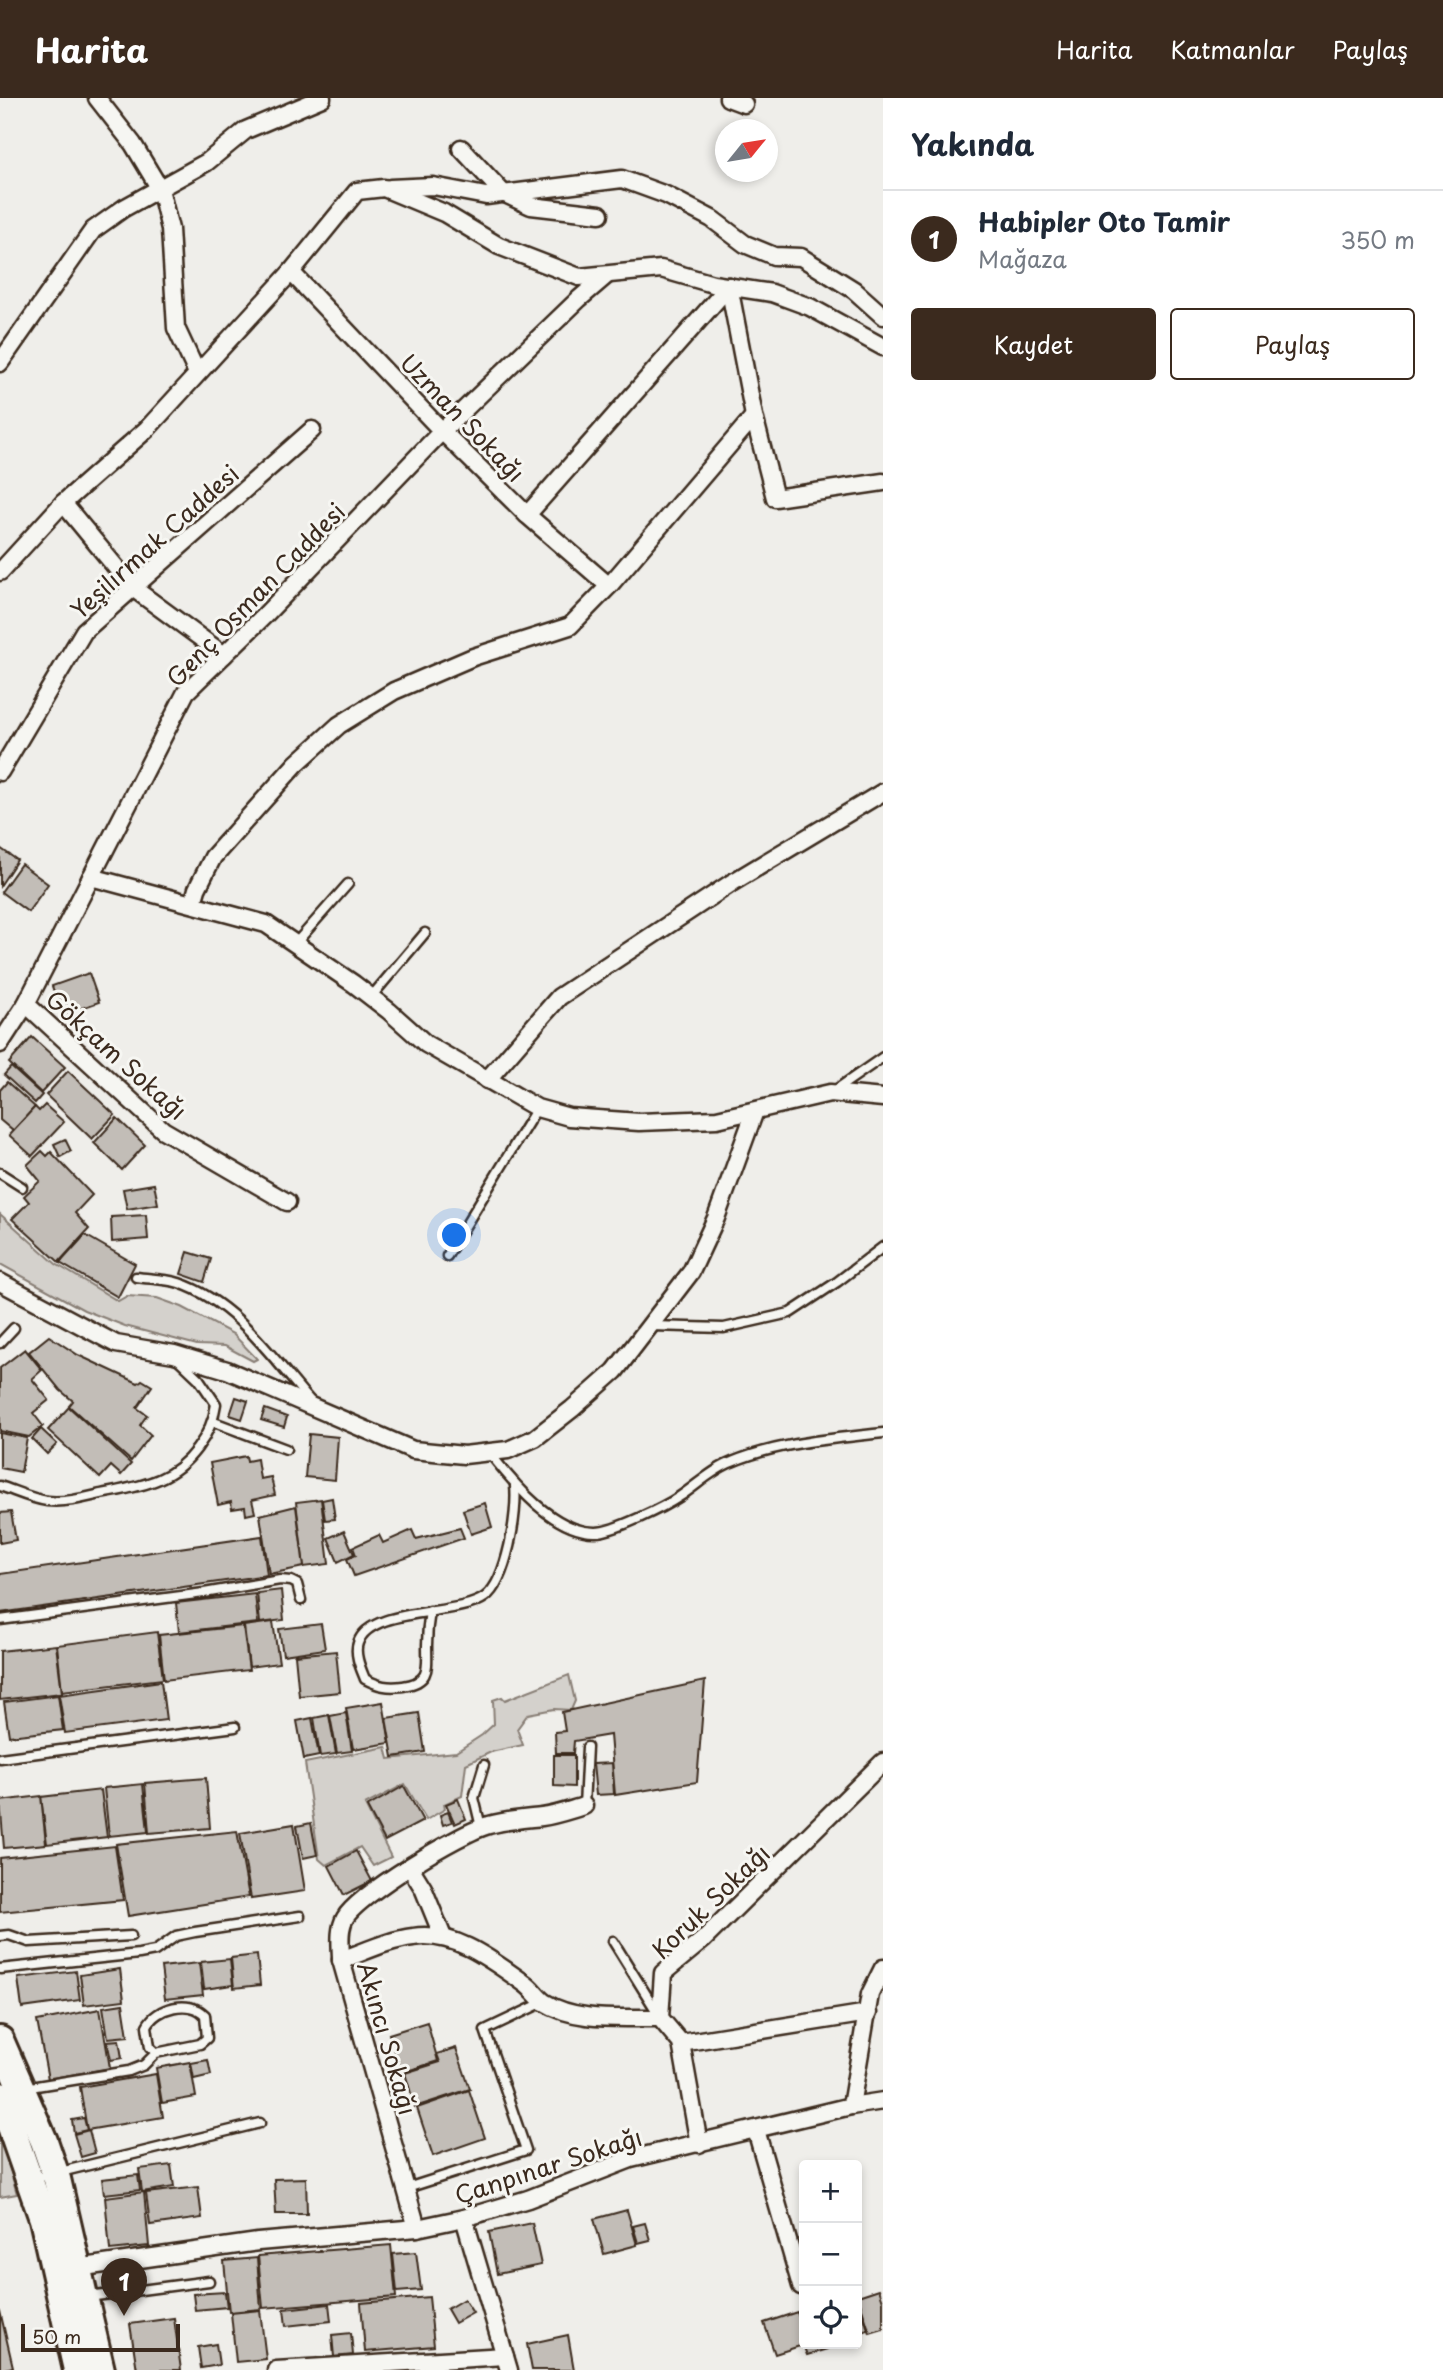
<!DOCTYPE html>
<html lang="tr">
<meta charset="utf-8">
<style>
:root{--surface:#fff;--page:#f2f2f3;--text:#1f2937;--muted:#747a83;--line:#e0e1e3;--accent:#3b2a1e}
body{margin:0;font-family:"Playpen Sans",sans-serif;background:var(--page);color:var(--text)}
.controls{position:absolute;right:21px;bottom:21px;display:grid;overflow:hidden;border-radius:7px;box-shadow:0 4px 10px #0003}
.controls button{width:63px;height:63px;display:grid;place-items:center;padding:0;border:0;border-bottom:2px solid var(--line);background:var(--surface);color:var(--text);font:35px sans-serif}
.compass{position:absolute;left:715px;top:21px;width:63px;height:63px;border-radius:50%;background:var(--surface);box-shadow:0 4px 10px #0003;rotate:60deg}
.scale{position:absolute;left:21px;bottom:18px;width:159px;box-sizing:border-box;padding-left:7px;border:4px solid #3b2a1e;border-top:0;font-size:19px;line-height:24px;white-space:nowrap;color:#3b2a1e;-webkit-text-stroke:5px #f6f6f2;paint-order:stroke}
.you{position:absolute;left:455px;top:1138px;width:24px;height:24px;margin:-18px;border:5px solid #fff;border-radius:50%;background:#1a73e8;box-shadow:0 0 0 10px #1a73e833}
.badge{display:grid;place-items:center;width:46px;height:46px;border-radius:50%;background:var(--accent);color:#fff;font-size:23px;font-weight:700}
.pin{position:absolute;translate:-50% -58px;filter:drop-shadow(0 2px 4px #0008)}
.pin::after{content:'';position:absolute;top:37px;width:24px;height:21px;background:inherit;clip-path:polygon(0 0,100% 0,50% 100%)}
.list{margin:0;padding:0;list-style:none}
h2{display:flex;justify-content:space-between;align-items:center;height:91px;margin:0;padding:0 28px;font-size:30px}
h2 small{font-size:23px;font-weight:400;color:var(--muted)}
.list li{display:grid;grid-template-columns:46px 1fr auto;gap:21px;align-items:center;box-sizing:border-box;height:98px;padding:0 28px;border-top:2px solid var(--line)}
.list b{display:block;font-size:26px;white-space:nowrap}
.list p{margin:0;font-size:23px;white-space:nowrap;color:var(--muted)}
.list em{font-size:23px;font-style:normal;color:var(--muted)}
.actions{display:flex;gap:14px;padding:21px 28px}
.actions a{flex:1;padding:16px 0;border:2px solid var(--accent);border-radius:7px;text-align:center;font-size:24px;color:var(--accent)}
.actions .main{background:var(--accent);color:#fff}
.icon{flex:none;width:38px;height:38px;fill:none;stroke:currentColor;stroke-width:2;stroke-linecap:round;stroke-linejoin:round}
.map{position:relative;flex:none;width:883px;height:2272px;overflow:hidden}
header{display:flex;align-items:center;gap:42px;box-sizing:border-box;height:98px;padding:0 35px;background:var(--accent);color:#fff}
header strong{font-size:33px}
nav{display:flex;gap:38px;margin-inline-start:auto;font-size:24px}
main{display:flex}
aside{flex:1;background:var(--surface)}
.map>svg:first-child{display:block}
.green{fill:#d4d1cc;stroke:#887e75;stroke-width:2}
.building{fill:#c2bdb7;stroke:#3b2a1e;stroke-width:2}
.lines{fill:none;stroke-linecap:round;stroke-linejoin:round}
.lane-casing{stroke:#3b2a1e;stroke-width:13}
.street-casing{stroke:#3b2a1e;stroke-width:21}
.primary-casing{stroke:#3b2a1e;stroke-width:32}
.lane{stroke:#f6f6f2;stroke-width:8}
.street{stroke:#f6f6f2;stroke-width:16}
.primary{stroke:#f6f6f2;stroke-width:26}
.labels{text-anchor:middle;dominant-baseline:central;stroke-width:6;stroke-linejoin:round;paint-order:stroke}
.street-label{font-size:24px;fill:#3b2a1e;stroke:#f6f6f2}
</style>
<header>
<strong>Harita</strong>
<nav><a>Harita</a><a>Katmanlar</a><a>Paylaş</a></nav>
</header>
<main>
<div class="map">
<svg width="883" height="2272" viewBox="0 0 883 2272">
<rect width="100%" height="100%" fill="#efeeea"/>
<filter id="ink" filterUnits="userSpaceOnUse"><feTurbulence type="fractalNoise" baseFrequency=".0143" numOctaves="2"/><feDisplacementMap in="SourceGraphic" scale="14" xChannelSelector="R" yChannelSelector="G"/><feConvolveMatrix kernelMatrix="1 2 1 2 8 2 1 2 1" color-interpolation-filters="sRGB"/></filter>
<g filter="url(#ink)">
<g class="green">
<path d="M0,1116L56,1166L118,1203L127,1198L157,1200L182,1209L233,1236L257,1261L253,1263L225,1248L197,1247L163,1238L125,1228L84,1212L0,1166Z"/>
<path d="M569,1577L575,1603L571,1612L554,1611L528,1616L517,1631L523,1647L491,1654L466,1666L462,1698L444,1706L445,1711L426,1722L405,1686L365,1707L391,1759L373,1768L360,1749L326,1767L319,1761L305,1665L386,1649L389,1661L456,1654L482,1637L494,1626L493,1602L502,1599L505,1602Z"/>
<path d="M0,2035L17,2096L0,2099Z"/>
</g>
<g class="building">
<path d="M0,750L17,762L0,788Z"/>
<path d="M21,766L48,786L28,814L1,794Z"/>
<path d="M89,875L99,904L62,917L52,888Z"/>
<path d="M32,939L65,969L41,995L9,965Z"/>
<path d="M11,969L42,997L35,1005L4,977Z"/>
<path d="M68,973L115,1017L92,1041L46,997Z"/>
<path d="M7,984L35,1009L13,1033L0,1022V992Z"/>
<path d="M45,1007L64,1024L32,1058L9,1037L35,1009L39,1013Z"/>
<path d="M117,1020L145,1047L122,1072L94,1045Z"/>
<path d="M65,1041L71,1053L60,1059L54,1046Z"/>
<path d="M42,1053L47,1058L51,1054L92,1097L75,1115L89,1131L59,1164L12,1121L29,1104L24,1098L40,1083L27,1067Z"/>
<path d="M154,1086L158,1106L127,1111L123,1091Z"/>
<path d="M146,1117L148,1141L112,1144L111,1119Z"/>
<path d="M85,1137L135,1166L118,1199L60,1165Z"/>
<path d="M188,1154L211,1161L204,1184L181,1176Z"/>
<path d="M49,1238L78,1257L138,1285L142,1282L152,1288L137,1310L147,1317L140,1327L151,1337L131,1363L69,1308L73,1303L60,1292L29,1254Z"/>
<path d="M25,1251L42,1272L32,1281L49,1302L33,1315L43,1328L29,1339L0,1333V1270Z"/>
<path d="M236,1299L248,1303L242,1321L230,1317Z"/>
<path d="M69,1309L131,1366L121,1377L111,1368L100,1380L48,1332Z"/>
<path d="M265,1311L287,1319L284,1329L261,1322Z"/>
<path d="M41,1331L57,1346L47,1356L32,1341Z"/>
<path d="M0,1335L27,1340L21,1374L0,1370Z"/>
<path d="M309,1336L338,1339L335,1382L305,1379Z"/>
<path d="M246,1358L247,1363L257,1361L260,1381L271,1379L275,1397L252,1402L255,1415L246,1417L245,1409L232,1411L231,1404L218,1407L210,1365Z"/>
<path d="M332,1400L335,1421L325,1422L322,1402Z"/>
<path d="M321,1401L329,1466L304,1469L296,1404Z"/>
<path d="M485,1405L492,1429L471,1436L463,1412Z"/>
<path d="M296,1408L304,1469L269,1476L260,1417Z"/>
<path d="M11,1414L16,1442L0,1445V1415Z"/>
<path d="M460,1430L464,1440L354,1478L347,1461L356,1457L353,1449L379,1437L383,1445L412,1432L416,1441Z"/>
<path d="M344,1433L354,1456L338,1464L328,1440Z"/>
<path d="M262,1438L267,1477L0,1515V1476Z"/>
<path d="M281,1492L284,1522L260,1525L257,1495Z"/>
<path d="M255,1496L258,1525L179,1534L176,1505Z"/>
<path d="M273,1524L279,1565L249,1569L244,1528Z"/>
<path d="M321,1526L325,1551L283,1557L279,1531Z"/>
<path d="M243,1528L249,1572L164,1582L159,1537Z"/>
<path d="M157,1534L163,1581L62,1593L57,1547Z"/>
<path d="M56,1547L62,1595L0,1602V1553Z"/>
<path d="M336,1553L340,1594L299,1598L295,1557Z"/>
<path d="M161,1583L166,1622L65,1635L59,1597Z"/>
<path d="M705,1583L697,1684L615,1697L610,1637L574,1643L573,1655H556L555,1634L565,1633L562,1614Z"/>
<path d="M58,1597L63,1632L9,1638L4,1604Z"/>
<path d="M383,1604L390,1645L353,1651L346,1610Z"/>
<path d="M346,1615L352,1653L337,1655L330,1618Z"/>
<path d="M419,1615L425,1654L393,1659L386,1620Z"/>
<path d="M329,1617L336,1656L320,1658L314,1620Z"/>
<path d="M312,1620L319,1658L304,1661L297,1623Z"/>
<path d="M554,1657H574V1689L554,1688Z"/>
<path d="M612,1665L614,1696L596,1697L593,1666Z"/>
<path d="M206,1680L210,1730L149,1735L145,1685Z"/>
<path d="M143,1686L148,1734L109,1738L104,1690Z"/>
<path d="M404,1688L423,1723L385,1743L367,1709Z"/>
<path d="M101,1692L107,1739L47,1746L41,1699Z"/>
<path d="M41,1698L46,1746L4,1750L0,1703Z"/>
<path d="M458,1701L466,1721L455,1726L446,1706Z"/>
<path d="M448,1714L452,1724L443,1727L440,1717Z"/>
<path d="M311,1725L317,1757L303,1760L297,1728Z"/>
<path d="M294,1726L305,1793L251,1801L240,1735Z"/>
<path d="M237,1733L249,1799L128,1818L116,1746Z"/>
<path d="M115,1748L123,1802L0,1814V1760Z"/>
<path d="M356,1753L372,1783L344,1797L329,1768Z"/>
<path d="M257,1857L260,1887L234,1890L231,1860Z"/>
<path d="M230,1861L233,1887L204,1891L201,1864Z"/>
<path d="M199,1865L203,1897L165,1901L161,1869Z"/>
<path d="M120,1871L124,1902L84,1907L80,1877Z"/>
<path d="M76,1873L80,1902L22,1910L18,1880Z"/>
<path d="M123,1906L128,1938L108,1940L103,1909Z"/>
<path d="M100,1911L110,1970L48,1981L37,1923Z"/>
<path d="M427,1924L438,1963L401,1975L389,1936Z"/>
<path d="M119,1942L122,1960L111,1962L107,1943Z"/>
<path d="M456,1950L470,1991L415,2009L405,1975L440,1964L437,1956Z"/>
<path d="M208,1962L211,1977L194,1981L191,1965Z"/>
<path d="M190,1964L196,1999L162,2005L156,1970Z"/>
<path d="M156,1976L163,2019L87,2032L80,1989Z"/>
<path d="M469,1992L485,2040L433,2058L417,2010Z"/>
<path d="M84,2020L87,2032L74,2035L72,2022Z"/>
<path d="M89,2032L95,2055L81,2059L74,2036Z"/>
<path d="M171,2067L174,2089L142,2094L139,2071Z"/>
<path d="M138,2077L140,2092L104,2096L102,2081Z"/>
<path d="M306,2080L307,2116H276L274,2081Z"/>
<path d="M198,2089L202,2120L150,2127L146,2095Z"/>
<path d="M144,2094L149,2148L110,2152L105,2099Z"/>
<path d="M627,2112L637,2147L604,2156L594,2121Z"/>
<path d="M532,2125L541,2167L497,2176L489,2134Z"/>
<path d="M645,2125L650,2142L638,2145L633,2128Z"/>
<path d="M391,2147L396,2199L263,2210L258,2158Z"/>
<path d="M416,2154L421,2192L397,2194L393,2156Z"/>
<path d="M257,2160L261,2211L229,2214L224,2163Z"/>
<path d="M879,2191L883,2203V2231L870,2235L858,2198Z"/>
<path d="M225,2194L227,2209L195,2212L193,2196Z"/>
<path d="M857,2195L868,2232L857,2236Z"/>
<path d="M429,2199L434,2248L365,2254L361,2205Z"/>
<path d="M464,2201L473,2215L455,2225L447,2211Z"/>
<path d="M329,2206L331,2223L286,2228L284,2211Z"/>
<path d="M260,2212L266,2261L236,2264L231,2215Z"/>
<path d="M0,2213L13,2269L0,2272Z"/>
<path d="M797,2214L804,2232V2246H825L827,2251L807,2257L803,2247L775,2256L764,2225Z"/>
<path d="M174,2220L181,2272H137L130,2226Z"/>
<path d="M351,2235L353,2257L334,2259L332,2237Z"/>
<path d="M568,2237L574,2272H532L527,2246Z"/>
<path d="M216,2246L219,2267L201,2270L198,2249Z"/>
</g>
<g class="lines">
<defs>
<g id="lane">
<path d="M295,846L348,786"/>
<path d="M371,899L425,835"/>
<path d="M834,993L883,959"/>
<path d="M0,1075L22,1089"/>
<path d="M447,1158L537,1010"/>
<path d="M136,1179C150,1181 166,1181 179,1185C236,1204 274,1262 312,1305"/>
<path d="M651,1228L724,1230L790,1215L837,1184L883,1149"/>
<path d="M0,1245L14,1230"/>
<path d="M214,1324L286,1351"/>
<path d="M489,1354C513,1385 554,1435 596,1434C613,1434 664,1409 679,1399C696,1388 713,1371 732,1364C781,1344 832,1341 883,1335"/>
<path d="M0,1388C15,1393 32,1401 47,1403C65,1405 84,1400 101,1396C121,1392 141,1389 159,1381C188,1369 212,1337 216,1306L199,1281L178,1261"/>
<path d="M430,1513C428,1524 427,1535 427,1547C427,1570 431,1584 403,1588C388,1590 378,1588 365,1581C361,1571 354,1556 358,1545C370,1508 458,1519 485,1499C507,1483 518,1414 515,1388"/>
<path d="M0,1522L204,1495L280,1482L291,1483L297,1486L301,1502"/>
<path d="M0,1660L235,1629"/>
<path d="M584,1708L587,1649"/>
<path d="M481,1729L474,1700L484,1667"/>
<path d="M0,1838L9,1837L29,1844L131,1838"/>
<path d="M613,1843L657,1914"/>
<path d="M0,1871L139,1856L155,1853L176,1838L195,1834L300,1818"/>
<path d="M24,1990L129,1973L144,1967L156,1955L200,1946L207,1940L205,1917C190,1901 156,1909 147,1928L150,1949L156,1955"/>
<path d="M32,2081L260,2025"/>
<path d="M407,2090L526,2052L485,1932L544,1904"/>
<path d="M88,2199L209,2183"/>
</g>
<g id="street">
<path d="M97,0L133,46L160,91L170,131L176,230L197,275"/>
<path d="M728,0L744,6"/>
<path d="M461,50L503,95L531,108L600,116"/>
<path d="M390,90L433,88L486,98L622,81L666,97L712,121L745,146L774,158L801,159L854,192L883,218"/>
<path d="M291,174L442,333L527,417L609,488"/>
<path d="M729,188L754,318L775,400L883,384"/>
<path d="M0,265L93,132L124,110L207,64L246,32L322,0"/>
<path d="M63,405L133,490L224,557"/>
<path d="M527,417L729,188"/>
<path d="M0,474L63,405L147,331L291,174L357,93L384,90L444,115L499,148L579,179L661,171L713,186L772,195L810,209L883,249"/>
<path d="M0,674L84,533L312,332"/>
<path d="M91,779L266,826L354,886L389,913L426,946L537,1010L569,1019L639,1024L717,1021L830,995L883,1000"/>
<path d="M193,805L197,791L213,759L296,666L339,627L394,593L473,559L570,528L609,488L754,318"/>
<path d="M26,906L163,1032L287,1104"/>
<path d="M0,946L26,906L186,594L265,517L442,333L579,201L607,177"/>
<path d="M487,982L559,899L733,784L883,694"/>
<path d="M0,1184L116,1246L174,1256L227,1272L413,1352L464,1357L508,1352L535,1340L572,1311L615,1273L691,1174L716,1120L755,1013"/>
<path d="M410,1769L423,1790L443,1839"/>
<path d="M341,1862C364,1854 388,1842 413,1839C454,1832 493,1863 524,1885C532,1890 537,1899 544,1904C577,1925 623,1919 660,1920"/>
<path d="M681,1945L868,1915"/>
<path d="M851,2008L870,1896L883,1870"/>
<path d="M756,2032L801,2188"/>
<path d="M699,2046L681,1945L660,1920L663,1875L703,1842L883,1664"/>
<path d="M464,2120L509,2272"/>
<path d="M417,2130L341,1862C341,1849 338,1832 345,1820C358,1797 461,1734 489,1727C507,1722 524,1721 542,1719C557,1717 570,1712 584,1708"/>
<path d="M70,2171L258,2144L417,2130L464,2120L528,2101L631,2061L851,2008L883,2003"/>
<path d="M276,2272L505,2258"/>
</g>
<g id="primary">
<path d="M0,1942L44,2043L57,2081L101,2272"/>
<path d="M0,1998L43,2121L77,2272"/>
</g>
</defs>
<use href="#lane" class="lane-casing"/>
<use href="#street" class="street-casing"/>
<use href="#primary" class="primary-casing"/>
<use href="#lane" class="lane"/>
<use href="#street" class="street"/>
<use href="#primary" class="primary"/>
</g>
</g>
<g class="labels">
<g class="street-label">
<text transform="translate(463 319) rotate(46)">Uzman Sokağı</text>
<text transform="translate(154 443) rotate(-42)">Yeşilırmak Caddesi</text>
<text transform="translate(255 496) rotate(-46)">Genç Osman Caddesi</text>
<text transform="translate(117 956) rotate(42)">Gökçam Sokağı</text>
<text transform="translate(710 1803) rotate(-44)">Koruk Sokağı</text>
<text transform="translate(388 1940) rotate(74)">Akıncı Sokağı</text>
<text transform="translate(548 2067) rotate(-18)">Çanpınar Sokağı</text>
</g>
</g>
</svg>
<div class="controls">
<button>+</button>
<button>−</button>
<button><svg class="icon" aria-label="locate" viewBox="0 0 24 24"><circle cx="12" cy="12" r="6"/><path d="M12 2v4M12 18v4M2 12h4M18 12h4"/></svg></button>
</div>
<svg class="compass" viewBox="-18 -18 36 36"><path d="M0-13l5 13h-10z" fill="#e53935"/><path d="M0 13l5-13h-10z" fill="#747a83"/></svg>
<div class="scale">50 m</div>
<div class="you"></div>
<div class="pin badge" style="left:124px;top:2218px">1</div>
</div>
<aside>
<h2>Yakında<small></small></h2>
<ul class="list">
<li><span class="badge">1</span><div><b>Habipler Oto Tamir</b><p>Mağaza</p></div><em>350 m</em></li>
</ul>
<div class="actions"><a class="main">Kaydet</a><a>Paylaş</a></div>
</aside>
</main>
